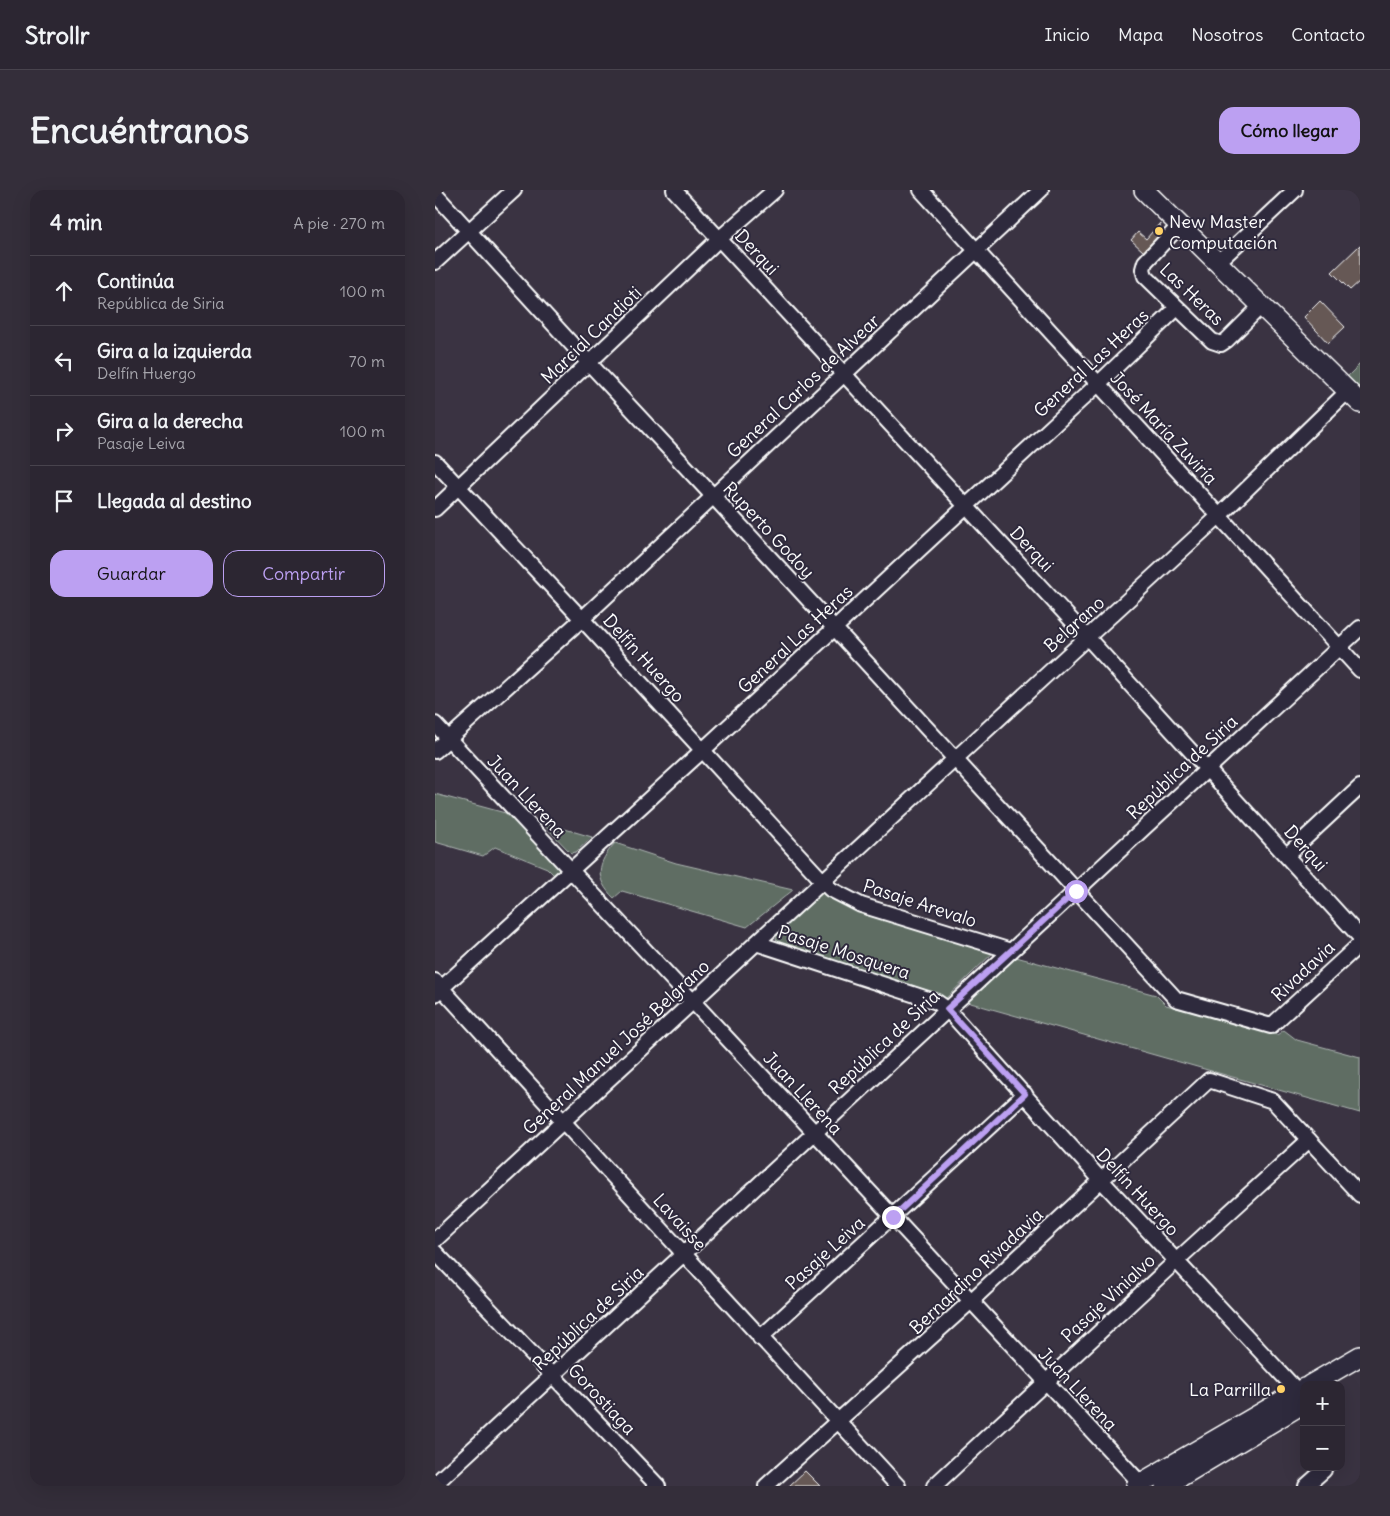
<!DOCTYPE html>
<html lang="es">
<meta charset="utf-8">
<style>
:root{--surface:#2c2632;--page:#342e3a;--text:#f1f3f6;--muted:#a6a5ac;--line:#48434d;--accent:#bca0f2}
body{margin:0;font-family:Delius,sans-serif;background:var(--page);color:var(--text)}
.controls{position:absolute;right:15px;bottom:15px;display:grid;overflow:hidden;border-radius:10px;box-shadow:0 5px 20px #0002}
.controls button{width:45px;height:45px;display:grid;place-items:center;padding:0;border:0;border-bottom:1px solid var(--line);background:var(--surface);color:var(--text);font:25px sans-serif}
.stop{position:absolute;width:15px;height:15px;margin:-11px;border:4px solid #bca0f2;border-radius:50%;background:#fff}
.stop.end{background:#bca0f2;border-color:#fff;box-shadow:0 1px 5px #0008}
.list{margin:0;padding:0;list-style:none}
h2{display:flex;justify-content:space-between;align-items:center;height:65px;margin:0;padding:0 20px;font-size:21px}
h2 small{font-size:16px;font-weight:400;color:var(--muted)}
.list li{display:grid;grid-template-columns:32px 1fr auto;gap:15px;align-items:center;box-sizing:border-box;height:70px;padding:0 20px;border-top:1px solid var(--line)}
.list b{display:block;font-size:19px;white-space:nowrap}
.list p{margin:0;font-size:16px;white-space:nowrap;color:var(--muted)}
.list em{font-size:16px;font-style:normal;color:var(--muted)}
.actions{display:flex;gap:10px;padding:15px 20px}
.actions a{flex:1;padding:11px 0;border:1px solid var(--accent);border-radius:15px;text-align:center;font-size:18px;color:var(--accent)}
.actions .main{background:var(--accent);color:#111}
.icon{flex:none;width:28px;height:28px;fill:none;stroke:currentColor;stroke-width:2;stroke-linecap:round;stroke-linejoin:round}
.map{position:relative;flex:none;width:925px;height:1296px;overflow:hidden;border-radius:15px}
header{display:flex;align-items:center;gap:30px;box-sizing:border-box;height:70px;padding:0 25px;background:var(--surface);border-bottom:1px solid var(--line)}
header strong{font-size:24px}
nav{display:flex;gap:28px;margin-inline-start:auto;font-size:18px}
.intro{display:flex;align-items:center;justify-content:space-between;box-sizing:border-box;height:120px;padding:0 30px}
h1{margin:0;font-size:35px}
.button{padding:12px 22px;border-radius:15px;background:var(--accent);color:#111;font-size:18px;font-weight:700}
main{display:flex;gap:30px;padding:0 30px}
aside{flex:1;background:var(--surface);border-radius:15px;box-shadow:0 5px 20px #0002}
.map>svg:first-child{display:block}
.green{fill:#5e6d64;stroke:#aeb6b2}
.building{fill:#665954;stroke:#fff}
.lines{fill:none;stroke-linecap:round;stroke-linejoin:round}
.minor-casing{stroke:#fff;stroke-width:18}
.secondary-casing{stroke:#fff;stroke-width:22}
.minor{stroke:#2f2a3d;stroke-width:14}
.secondary{stroke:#2f2a3d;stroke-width:19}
.route{stroke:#bca0f2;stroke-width:6}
.poi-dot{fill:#ffd166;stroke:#2f2a3d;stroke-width:2}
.labels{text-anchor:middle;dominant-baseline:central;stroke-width:4;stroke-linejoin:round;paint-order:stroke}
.poi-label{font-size:18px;fill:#fff;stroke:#2f2a3d;text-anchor:start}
.street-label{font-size:18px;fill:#fff;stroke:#2f2a3d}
</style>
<header>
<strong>Strollr</strong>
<nav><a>Inicio</a><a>Mapa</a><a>Nosotros</a><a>Contacto</a></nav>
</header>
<div class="intro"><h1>Encuéntranos</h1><a class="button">Cómo llegar</a></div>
<main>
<aside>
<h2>4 min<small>A pie · 270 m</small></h2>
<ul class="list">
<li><svg class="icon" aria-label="ahead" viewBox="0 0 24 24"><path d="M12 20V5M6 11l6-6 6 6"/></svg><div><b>Continúa</b><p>República de Siria</p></div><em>100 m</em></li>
<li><svg class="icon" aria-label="left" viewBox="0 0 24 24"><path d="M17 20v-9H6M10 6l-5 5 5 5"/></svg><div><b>Gira a la izquierda</b><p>Delfín Huergo</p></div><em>70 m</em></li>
<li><svg class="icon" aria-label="right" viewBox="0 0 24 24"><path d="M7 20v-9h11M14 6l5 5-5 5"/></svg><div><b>Gira a la derecha</b><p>Pasaje Leiva</p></div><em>100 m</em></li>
<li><svg class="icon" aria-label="arrive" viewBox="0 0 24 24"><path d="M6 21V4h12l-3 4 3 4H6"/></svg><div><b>Llegada al destino</b></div></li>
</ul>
<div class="actions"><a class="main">Guardar</a><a>Compartir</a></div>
</aside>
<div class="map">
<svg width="925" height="1296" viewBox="0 0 925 1296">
<rect width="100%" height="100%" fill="#3a3342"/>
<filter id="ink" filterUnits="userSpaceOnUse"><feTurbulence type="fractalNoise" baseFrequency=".02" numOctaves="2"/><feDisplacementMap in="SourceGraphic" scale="10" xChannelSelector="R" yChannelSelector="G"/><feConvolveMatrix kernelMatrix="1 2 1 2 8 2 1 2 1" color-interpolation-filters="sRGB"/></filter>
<g filter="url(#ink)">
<g class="green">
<path d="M925,174V201L912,187Z"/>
<path d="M0,604L74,624L121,673L124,679L120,686L112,678L60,657L48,666L0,652Z"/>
<path d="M106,632L157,647L141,662L136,663Z"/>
<path d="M180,653L241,673L358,700L312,737L187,701L179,708C159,689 162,673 180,653Z"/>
<path d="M389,701L561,760L509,810L343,755L341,748L343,744Z"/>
<path d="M581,767L721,805L731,815L842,845L849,840L862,850L925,867V923L532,812Z"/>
</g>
<g class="building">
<path d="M725,33L726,46L709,62L696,50L703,42L711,49Z"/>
<path d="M925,55V91L915,100L897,82Z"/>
<path d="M885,111L910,137L893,153L869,127Z"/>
<path d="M370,1281L385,1296H354Z"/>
</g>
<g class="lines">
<defs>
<g id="minor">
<path d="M239,0L652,447L925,747"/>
<path d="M486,0L925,480"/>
<path d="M0,4L154,173L278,306L741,809L836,836L925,754"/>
<path d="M745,35L710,72L708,79L710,86L777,151L786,154L792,150L826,116"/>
<path d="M0,72L79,0"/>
<path d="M783,72L860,0"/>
<path d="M0,272L147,429L395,699L426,715L576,761"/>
<path d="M0,319L284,49L340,0"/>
<path d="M0,534L708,1296"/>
<path d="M0,561L147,429L606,0"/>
<path d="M852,665L925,597"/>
<path d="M321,753L502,812L512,819L666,990L868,1207"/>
<path d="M0,791L249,1064L463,1296"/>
<path d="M0,804L268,560L663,194L742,118"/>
<path d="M0,1050L520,569L784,326L913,201"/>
<path d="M0,1062L223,1296"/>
<path d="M325,1148L590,904"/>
<path d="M0,1294L925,438"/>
<path d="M331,1296L536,1111L774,890L838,911L925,1005"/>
<path d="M499,1296L741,1071L874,950"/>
<path d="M871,1296L889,1280"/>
</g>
<g id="secondary">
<path d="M709,0L925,213"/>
<path d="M875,1195L925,1166"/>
<path d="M701,1296L869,1198"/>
<path d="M730,1296L869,1213"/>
</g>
</defs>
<use href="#minor" class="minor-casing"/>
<use href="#secondary" class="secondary-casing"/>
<use href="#minor" class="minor"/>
<use href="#secondary" class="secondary"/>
</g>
</g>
<g class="lines" filter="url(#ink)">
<path class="route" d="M458,1027L590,904L512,819L641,701"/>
</g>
<g class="poi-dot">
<circle cx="724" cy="41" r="5"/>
<circle cx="846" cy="1199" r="5"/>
</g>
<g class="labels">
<g class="poi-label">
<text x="734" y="31">New Master<tspan x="734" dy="21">Computación</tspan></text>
<text x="836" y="1199" text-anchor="end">La Parrilla</text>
</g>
<g class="street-label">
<text transform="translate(322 62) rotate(47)">Derqui</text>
<text transform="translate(757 104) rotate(44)">Las Heras</text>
<text transform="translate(156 145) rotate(-44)">Marcial Candioti</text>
<text transform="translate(656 173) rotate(-43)">General Las Heras</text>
<text transform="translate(368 196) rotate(-43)">General Carlos de Alvear</text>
<text transform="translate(729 238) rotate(47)">José María Zuviría</text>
<text transform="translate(334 340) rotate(47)">Ruperto Godoy</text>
<text transform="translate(597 359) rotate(47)">Derqui</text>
<text transform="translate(639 434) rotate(-42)">Belgrano</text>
<text transform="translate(360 449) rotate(-43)">General Las Heras</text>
<text transform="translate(209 468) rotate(48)">Delfín Huergo</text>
<text transform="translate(747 577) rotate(-43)">República de Siria</text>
<text transform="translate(92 606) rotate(47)">Juan Llerena</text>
<text transform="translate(871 658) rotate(48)">Derqui</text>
<text transform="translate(485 713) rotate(18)">Pasaje Arevalo</text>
<text transform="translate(409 762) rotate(18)">Pasaje Mosquera</text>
<text transform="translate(868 781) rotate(-43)">Rivadavia</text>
<text transform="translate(449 852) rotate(-43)">República de Siria</text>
<text transform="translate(181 857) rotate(-43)">General Manuel José Belgrano</text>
<text transform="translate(368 903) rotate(47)">Juan Llerena</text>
<text transform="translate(703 1002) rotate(47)">Delfín Huergo</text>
<text transform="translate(245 1032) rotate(48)">Lavaisse</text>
<text transform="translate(390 1063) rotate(-42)">Pasaje Leiva</text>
<text transform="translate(541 1081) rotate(-43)">Bernardino Rivadavia</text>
<text transform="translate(673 1108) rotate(-43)">Pasaje Vinialvo</text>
<text transform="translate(153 1128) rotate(-43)">República de Siria</text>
<text transform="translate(643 1199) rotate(47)">Juan Llerena</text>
<text transform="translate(167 1209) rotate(47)">Gorostiaga</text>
</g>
</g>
</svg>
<div class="controls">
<button>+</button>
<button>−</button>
</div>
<div class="stop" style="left:641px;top:701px"></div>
<div class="stop end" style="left:458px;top:1027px"></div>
</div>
</main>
